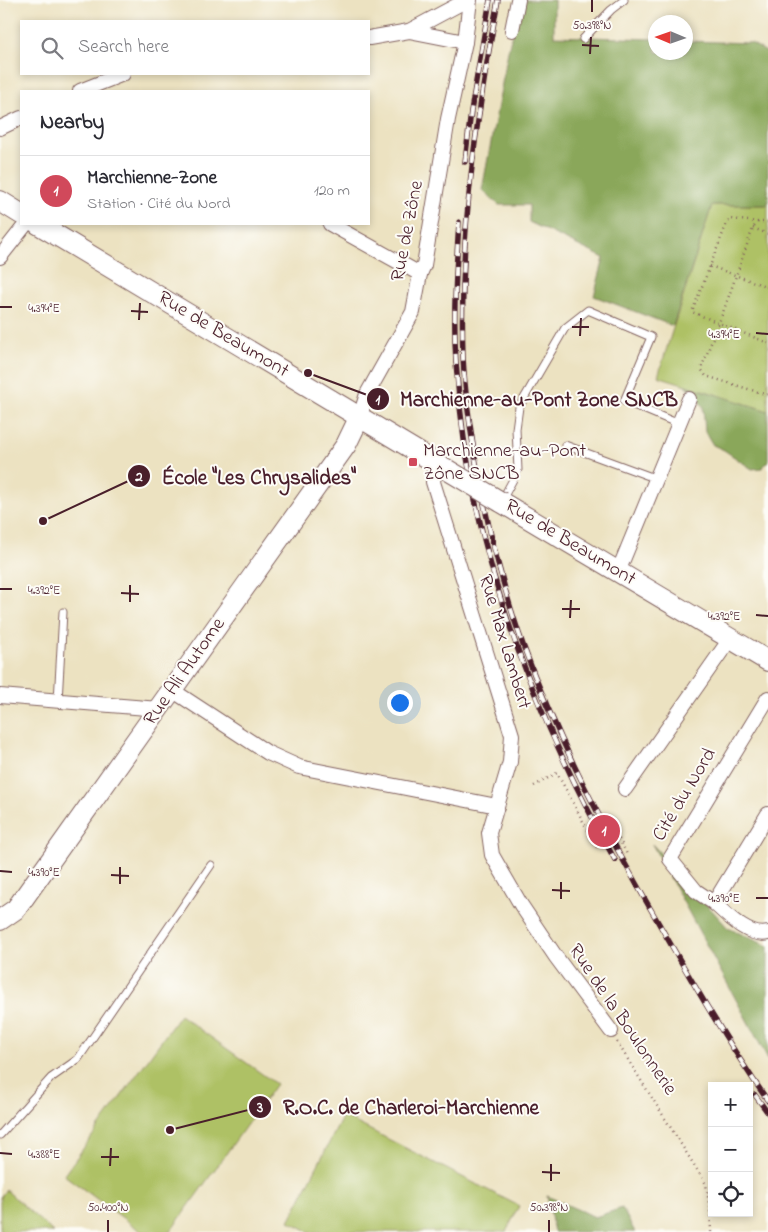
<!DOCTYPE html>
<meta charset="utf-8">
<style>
:root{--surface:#fff;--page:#f7f7f7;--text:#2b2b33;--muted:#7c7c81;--line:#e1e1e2;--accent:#d1495b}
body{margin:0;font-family:"Indie Flower",sans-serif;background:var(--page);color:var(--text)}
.controls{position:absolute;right:15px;bottom:15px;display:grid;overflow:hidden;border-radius:0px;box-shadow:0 2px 8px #0003}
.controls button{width:45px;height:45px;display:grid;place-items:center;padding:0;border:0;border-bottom:1px solid var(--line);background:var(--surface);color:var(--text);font:25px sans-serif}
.compass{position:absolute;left:648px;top:15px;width:45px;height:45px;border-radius:50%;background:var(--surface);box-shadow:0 2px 8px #0003;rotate:272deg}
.you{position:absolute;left:399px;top:702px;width:18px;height:18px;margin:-12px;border:4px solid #fff;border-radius:50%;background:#1a73e8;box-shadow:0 0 0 8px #1a73e833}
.badge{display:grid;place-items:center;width:32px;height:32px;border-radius:50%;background:var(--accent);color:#fff;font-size:16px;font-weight:700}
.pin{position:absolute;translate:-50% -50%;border:2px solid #fff;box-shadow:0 1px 5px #0006}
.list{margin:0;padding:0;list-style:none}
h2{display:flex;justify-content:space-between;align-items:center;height:65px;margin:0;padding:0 20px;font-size:21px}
h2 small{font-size:16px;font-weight:400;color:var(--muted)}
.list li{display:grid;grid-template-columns:32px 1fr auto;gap:15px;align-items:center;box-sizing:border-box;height:70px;padding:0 20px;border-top:1px solid var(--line)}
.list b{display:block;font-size:19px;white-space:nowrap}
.list p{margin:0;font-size:16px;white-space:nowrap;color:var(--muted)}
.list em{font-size:16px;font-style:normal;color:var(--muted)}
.icon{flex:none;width:28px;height:28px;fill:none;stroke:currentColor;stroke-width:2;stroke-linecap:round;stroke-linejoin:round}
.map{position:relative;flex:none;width:768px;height:1232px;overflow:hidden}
.search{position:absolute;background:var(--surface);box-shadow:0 2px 8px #0003;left:20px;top:20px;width:350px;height:55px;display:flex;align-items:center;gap:12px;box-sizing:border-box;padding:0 18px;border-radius:0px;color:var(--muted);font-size:19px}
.panel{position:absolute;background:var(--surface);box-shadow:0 2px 8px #0003;left:20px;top:90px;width:350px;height:135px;border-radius:0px}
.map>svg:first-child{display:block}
.green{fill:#aec165;stroke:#7c7048}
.forest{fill:#8aa75a;stroke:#6a6342}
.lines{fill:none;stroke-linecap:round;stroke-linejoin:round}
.lane-casing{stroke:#836360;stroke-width:9}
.street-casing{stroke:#836360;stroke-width:16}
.secondary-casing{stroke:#836360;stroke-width:22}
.path{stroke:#836360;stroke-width:2.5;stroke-dasharray:1 4;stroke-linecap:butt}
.lane{stroke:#fff;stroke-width:7}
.street{stroke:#fff;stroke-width:14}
.secondary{stroke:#fff;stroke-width:20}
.rail-casing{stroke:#4a1f2b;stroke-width:5.5}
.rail{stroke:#fdfcf7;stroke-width:4;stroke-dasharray:11;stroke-linecap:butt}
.secondary-bridge-casing{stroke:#836360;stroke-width:22;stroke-linecap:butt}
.secondary-bridge{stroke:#fff;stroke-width:20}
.ticks{fill:none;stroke:#4a1f2b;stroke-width:2}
.poi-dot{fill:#d1495b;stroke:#fdfcf7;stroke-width:2}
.labels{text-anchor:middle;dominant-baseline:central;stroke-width:4;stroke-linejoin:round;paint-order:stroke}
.street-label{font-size:20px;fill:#4a1f2b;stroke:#fdfcf7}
.poi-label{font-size:20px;fill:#4a1f2b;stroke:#fdfcf7;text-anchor:start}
.ticks-label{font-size:12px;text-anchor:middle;fill:#4a1f2b;stroke:#fdfcf7;stroke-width:4;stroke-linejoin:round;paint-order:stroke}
.leader{fill:none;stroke:#4a1f2b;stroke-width:2}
.callout-dot{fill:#4a1f2b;stroke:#fdfcf7;stroke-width:2}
.mark-label{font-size:15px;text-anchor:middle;font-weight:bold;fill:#fff}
.callout-label{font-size:21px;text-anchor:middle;font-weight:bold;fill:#4a1f2b;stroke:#fdfcf7;stroke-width:4;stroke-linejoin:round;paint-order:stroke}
</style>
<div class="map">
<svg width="768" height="1232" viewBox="0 0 768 1232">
<rect width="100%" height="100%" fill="#fdfcf7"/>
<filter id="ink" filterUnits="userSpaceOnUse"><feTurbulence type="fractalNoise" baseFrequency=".02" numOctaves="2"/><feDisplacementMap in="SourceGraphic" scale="10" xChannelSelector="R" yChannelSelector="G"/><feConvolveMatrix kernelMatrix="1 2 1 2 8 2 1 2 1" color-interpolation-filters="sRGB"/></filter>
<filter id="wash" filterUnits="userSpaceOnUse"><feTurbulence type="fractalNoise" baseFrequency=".0096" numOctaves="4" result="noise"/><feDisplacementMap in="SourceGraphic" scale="20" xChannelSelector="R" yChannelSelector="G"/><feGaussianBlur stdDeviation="1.12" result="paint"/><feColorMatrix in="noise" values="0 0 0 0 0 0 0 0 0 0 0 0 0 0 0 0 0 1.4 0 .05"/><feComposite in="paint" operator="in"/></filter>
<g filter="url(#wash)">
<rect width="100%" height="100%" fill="#ece2c1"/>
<g class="green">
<path d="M712,205H768V411L658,376Z"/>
<path d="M180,1015L276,1084L170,1232H142L64,1175Z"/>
<path d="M343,1116L519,1206L506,1232H310L289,1221Z"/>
<path d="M6,1190L53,1232H0V1197Z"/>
</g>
<g class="forest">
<path d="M522,0H554V36L655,39L656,52H686V41L751,43L768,53V205H712L673,326L594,296L604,258L529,222V205H499L482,190L509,46Z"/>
<path d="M685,385L768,411V462L762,468L752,469L724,450L713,445L705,432L703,406Z"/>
<path d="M652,844L728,928L768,946V1059Z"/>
<path d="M547,1196L595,1217L622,1208L635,1232H554Z"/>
</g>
</g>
<g filter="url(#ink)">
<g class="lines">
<defs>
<g id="lane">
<path d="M583,39L611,10L624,0"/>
<path d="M565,445L657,479"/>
<path d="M502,500L518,470L516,429L519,407L565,328L588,310L651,337L624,401L679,424"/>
<path d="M58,701L63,612"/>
<path d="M0,1135L51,1078L78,1059L211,865"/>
</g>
<g id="street">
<path d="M512,30L518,0"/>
<path d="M409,31L465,42"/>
<path d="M369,38L409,31L467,0"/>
<path d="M80,91L123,74"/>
<path d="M0,128L21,118"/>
<path d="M330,224L420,274"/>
<path d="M0,257L26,224"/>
<path d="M360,416L367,394L413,312L420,274L424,265L448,119L465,42L470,0"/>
<path d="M436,463L433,482L512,735L510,762L489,833L492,855L521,905L556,957L611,1031"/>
<path d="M618,572L689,399"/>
<path d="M172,690L268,753L299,767L497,806"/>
<path d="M0,696L159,709"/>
<path d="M625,789L730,639"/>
<path d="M768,814L714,903C727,915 749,938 768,933"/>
<path d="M714,903L696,891L670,859L768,698"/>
</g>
<g id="secondary">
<path d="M0,201L21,214"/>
<path d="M38,224L446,469"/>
<path d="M501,502L768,661"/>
<path d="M0,920L16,909L346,445L360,416"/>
</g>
</defs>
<use href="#lane" class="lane-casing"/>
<use href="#street" class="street-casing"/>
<use href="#secondary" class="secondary-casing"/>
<g class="path">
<path d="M758,222L731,219L727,223L692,312L768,343"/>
<path d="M768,222H758L753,228L725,307L701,369L706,376L768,395"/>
<path d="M753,228L768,234"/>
<path d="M710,266L768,287"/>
<path d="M534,786L557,773L599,851"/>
<path d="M619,839L627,854"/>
<path d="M617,1042L706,1184L710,1210L711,1232"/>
</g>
<use href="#lane" class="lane"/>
<use href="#street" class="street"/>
<use href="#secondary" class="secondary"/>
<defs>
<g id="rail">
<path d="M498,0C476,119 459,236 463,357C465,396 471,435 478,474C489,532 503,589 523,645C557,739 604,828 654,915C690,978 726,1041 768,1101"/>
<path d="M465,162L471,111L490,0"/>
<path d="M459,222C456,269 453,315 456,362C467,539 529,706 615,860"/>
<path d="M755,1095L768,1113"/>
</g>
</defs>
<use href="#rail" class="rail-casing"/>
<use href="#rail" class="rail"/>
<defs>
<path id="secondary-bridge" d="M446,469L501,502"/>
</defs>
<use href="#secondary-bridge" class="secondary-bridge-casing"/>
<use href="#secondary-bridge" class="secondary-bridge"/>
</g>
</g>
<path class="ticks" d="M592,12V0M582,45L599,46M590,54L591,37M0,307H12M131,311L148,312M139,320L140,303M572,327H589M756,333L768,334M580,336L581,318M0,589H12M121,593L139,594M130,602V585M562,609H580M756,615L768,616M570,618L571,600M0,871L12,872M111,875L129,876M120,884V867M552,890L570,891M756,898H768M561,899V882M0,1153L12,1154M101,1157H119M110,1166L111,1148M542,1172L560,1173M551,1181V1164M108,1232V1220M549,1232V1220"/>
<rect class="poi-dot" x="408" y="457" width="10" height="10" rx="2.5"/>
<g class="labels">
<g class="street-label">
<text transform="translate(408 231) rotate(-79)">Rue de Zône</text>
<text transform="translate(223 335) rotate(31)">Rue de Beaumont</text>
<text transform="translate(570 543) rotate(31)">Rue de Beaumont</text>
<text transform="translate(504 642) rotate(73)">Rue Max Lambert</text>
<text transform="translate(185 672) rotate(-55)">Rue Ali Autome</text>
<text transform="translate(685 795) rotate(-59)">Cité du Nord</text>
<text transform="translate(622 1020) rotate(56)">Rue de la Boulonnerie</text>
</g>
<g class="poi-label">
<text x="423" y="451">Marchienne-au-Pont<tspan x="423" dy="23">Zône SNCB</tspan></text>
</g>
</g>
<g class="ticks-label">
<text x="592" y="29">50.398°N</text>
<text x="44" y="312">4.394°E</text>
<text x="724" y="338">4.394°E</text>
<text x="44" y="594">4.392°E</text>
<text x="724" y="620">4.392°E</text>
<text x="44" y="876">4.390°E</text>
<text x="724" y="902">4.390°E</text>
<text x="44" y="1158">4.388°E</text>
<text x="108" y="1211">50.400°N</text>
<text x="549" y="1211">50.398°N</text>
</g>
<path class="leader" d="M308 373L378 399M43 521L139 476M170 1130L260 1107"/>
<g class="callout-dot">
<circle cx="308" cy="373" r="5"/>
<circle cx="43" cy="521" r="5"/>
<circle cx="170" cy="1130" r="5"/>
<circle cx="378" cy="399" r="12"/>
<circle cx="139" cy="476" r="12"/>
<circle cx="260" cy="1107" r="12"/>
</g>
<g class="mark-label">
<text x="378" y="404">1</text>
<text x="139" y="481">2</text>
<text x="260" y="1112">3</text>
</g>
<g class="callout-label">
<text x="539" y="406">Marchienne-au-Pont Zone SNCB</text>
<text x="259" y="484">École "Les Chrysalides"</text>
<text x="411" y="1114">R.O.C. de Charleroi-Marchienne</text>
</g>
</svg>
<div class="controls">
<button>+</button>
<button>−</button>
<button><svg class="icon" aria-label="locate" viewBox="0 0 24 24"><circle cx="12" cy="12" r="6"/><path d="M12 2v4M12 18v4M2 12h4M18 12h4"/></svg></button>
</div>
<svg class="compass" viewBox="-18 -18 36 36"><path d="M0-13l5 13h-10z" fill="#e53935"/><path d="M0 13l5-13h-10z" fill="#7c7c81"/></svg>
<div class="you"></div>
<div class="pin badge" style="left:604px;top:831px">1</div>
<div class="search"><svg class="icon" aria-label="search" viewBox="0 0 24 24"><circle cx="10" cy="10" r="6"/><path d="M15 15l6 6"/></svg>Search here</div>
<section class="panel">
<h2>Nearby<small></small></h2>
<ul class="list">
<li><span class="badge">1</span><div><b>Marchienne-Zone</b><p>Station · Cité du Nord</p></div><em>120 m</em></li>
</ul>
</section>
</div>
